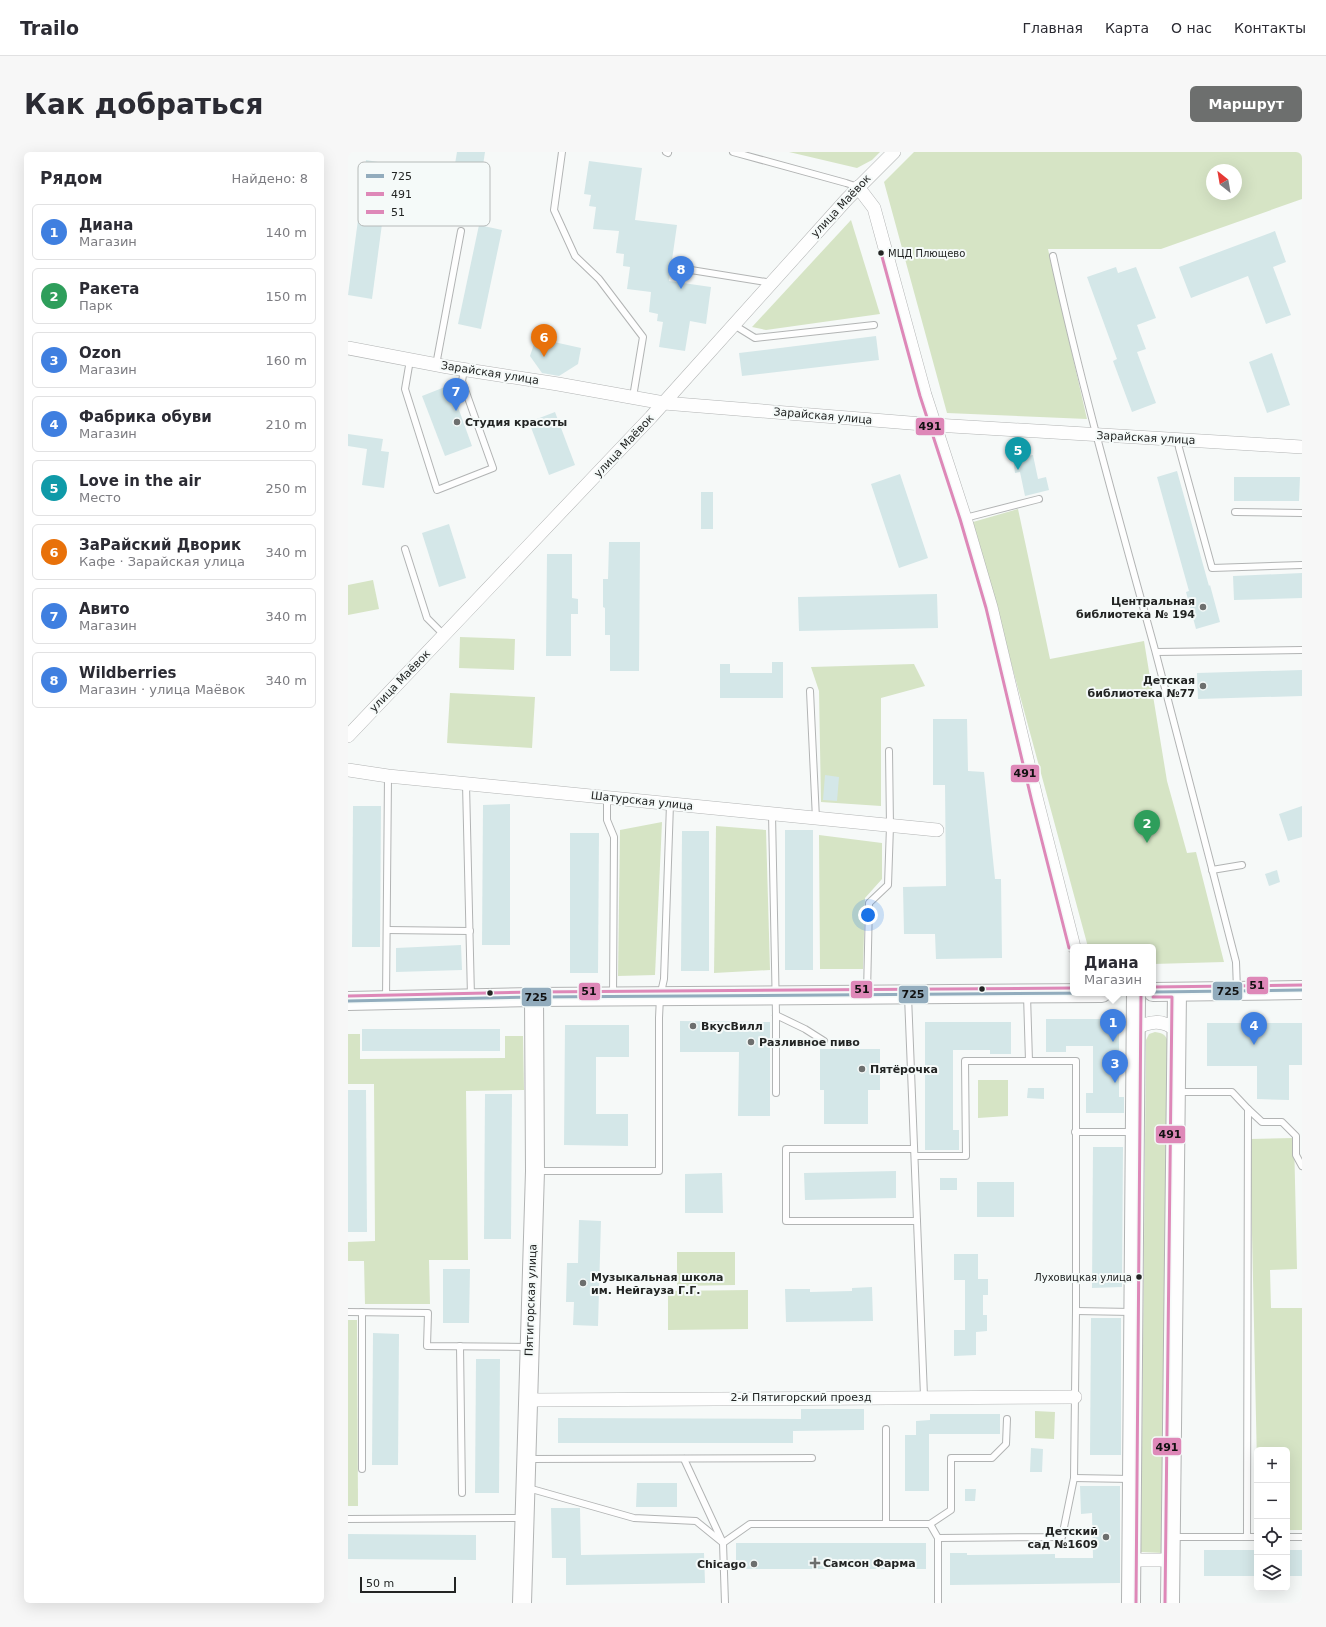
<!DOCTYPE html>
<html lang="ru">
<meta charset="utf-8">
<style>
:root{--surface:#fff;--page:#f7f7f7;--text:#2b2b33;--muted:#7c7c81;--line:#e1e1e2;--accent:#6d6f6e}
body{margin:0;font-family:"DejaVu Sans",sans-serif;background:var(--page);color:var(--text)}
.controls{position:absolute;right:12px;bottom:12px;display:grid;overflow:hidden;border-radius:6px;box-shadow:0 4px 16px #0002}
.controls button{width:36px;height:36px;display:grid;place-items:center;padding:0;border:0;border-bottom:1px solid var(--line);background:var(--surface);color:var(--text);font:20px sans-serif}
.compass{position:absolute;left:858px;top:12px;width:36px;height:36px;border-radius:50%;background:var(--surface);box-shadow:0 4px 16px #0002;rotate:329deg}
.scale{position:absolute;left:12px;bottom:10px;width:96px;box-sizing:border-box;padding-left:4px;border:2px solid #232524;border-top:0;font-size:11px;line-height:14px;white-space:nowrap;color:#232524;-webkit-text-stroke:3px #f5faf9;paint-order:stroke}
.you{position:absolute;left:520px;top:763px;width:14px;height:14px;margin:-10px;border:3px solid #fff;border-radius:50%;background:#1a73e8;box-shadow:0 0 0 6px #1a73e833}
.badge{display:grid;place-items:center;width:26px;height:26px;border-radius:50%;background:var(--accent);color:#fff;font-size:13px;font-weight:700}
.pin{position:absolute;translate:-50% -33px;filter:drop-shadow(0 1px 2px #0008)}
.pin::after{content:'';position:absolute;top:21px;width:14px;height:12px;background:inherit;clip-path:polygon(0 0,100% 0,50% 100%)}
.popup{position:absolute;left:722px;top:792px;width:86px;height:52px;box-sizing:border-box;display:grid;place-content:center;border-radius:6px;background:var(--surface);filter:drop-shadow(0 1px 3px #0005);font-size:13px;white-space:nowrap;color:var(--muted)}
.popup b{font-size:15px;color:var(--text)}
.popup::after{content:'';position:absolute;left:50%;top:100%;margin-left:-8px;border:8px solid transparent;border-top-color:var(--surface)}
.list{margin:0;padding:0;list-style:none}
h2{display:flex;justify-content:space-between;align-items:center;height:52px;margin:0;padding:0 16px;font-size:17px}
h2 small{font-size:13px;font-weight:400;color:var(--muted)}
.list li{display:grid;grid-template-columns:26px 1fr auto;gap:12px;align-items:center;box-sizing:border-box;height:56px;margin:0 8px 8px;padding:0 8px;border:1px solid var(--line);border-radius:6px}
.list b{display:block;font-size:15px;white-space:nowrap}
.list p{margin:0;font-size:13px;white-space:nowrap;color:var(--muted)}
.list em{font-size:13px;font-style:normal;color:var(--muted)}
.icon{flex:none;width:22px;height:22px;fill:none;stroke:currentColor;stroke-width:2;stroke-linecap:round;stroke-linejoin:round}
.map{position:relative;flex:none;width:954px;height:1451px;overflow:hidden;border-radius:6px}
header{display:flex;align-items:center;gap:24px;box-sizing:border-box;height:56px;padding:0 20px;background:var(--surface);border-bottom:1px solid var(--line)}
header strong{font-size:19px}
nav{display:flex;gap:22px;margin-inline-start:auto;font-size:14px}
.intro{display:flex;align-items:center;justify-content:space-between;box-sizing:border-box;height:96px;padding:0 24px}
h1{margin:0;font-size:28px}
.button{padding:10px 18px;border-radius:6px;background:var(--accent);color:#fff;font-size:14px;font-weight:700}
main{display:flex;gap:24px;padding:0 24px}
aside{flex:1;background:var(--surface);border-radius:6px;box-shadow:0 4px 16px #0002}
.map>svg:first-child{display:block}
.green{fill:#d6e4c5;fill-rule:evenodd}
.building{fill:#d4e7e8}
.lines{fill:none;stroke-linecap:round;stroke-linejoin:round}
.lane-casing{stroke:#b2b4b4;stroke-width:8}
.street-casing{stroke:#b2b4b4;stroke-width:14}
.secondary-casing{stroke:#b2b4b4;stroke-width:20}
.lane{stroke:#fefefe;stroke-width:6}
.street{stroke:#fefefe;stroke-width:13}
.secondary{stroke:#fefefe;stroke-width:18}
.bus-1-casing{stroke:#f5faf9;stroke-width:6}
.bus-2-casing{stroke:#f5faf9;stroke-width:6}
.bus-3-casing{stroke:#f5faf9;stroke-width:6}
.bus-1{stroke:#92acbd;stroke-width:3}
.bus-2{stroke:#de88b8;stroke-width:3}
.bus-3{stroke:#de88b8;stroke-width:3}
.bus-dot{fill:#232524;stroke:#f5faf9;stroke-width:1.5}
.poi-dot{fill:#6d6f6e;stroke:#f5faf9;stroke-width:1.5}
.labels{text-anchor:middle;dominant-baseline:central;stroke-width:4;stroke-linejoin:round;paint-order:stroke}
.bus-label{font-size:10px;fill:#232524;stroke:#f5faf9;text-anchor:start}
.street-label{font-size:11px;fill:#232524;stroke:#f5faf9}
.poi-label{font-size:11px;font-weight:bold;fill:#232524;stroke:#f5faf9;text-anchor:start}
.key{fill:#f5faf9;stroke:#b6bab9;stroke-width:1}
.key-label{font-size:11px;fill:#232524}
.line-badge{stroke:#f5faf9;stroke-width:1.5}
.pale-badge-label{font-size:11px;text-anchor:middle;font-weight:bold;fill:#111}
</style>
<header>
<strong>Trailo</strong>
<nav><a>Главная</a><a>Карта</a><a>О нас</a><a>Контакты</a></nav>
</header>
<div class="intro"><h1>Как добраться</h1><a class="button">Маршрут</a></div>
<main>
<aside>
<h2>Рядом<small>Найдено: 8</small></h2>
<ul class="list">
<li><span class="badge" style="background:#3f7fe0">1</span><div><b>Диана</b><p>Магазин</p></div><em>140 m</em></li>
<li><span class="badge" style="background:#2e9e5b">2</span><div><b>Ракета</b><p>Парк</p></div><em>150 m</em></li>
<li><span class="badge" style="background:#3f7fe0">3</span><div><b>Ozon</b><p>Магазин</p></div><em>160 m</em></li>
<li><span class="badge" style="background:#3f7fe0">4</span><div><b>Фабрика обуви</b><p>Магазин</p></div><em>210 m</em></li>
<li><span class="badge" style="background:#0f9aa8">5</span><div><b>Love in the air</b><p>Место</p></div><em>250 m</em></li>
<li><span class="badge" style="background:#e8710a">6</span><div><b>ЗаРайский Дворик</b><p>Кафе · Зарайская улица</p></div><em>340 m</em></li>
<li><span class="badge" style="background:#3f7fe0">7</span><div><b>Авито</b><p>Магазин</p></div><em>340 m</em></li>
<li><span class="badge" style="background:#3f7fe0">8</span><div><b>Wildberries</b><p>Магазин · улица Маёвок</p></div><em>340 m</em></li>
</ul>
</aside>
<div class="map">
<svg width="954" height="1451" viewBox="0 0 954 1451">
<rect width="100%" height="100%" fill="#f6f9f8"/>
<g class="green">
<path d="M441,0H532L524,8L509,16Z"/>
<path d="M566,0H954V47L813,97H700L739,267L599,261L536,30ZM864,18H888V42H864Z"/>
<path d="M503,68L532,162L418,178L404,175Z"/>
<path d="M670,357L702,507L796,489L819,629L839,701L848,700L876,810L805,812V795H740L625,370Z"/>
<path d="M25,428L31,457L0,463V433Z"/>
<path d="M112,485L167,487L166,518L111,516Z"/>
<path d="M566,512L577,534L533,546V654L473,650L471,539L463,515Z"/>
<path d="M102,541L187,545L184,596L99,591Z"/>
<path d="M314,670L307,823L270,824L272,678Z"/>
<path d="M368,674L418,678L422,818L366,821Z"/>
<path d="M471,683L534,691V727L517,746L515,817H472Z"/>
<path d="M807,880C815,881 818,883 820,890L815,1401L793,1400L798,888L801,882Z"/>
<path d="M0,882H12V907L157,906V884H175L176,938L118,939L120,1108H81L82,1152H17L16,1109H0V1090L27,1089L26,932H0Z"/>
<path d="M630,928H660V964L630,966Z"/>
<path d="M946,986L949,1117L922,1118L923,1156H954V1378H939V1298H909V1313L902,987Z"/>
<path d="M329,1100H387V1133L329,1134Z"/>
<path d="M400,1138V1177L320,1178V1139Z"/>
<path d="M0,1168H9L10,1354H0Z"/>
<path d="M687,1259L707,1260L706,1287L687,1286Z"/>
</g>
<g class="building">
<path d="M109,0H137L131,40L103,36Z"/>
<path d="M18,8L42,12L24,147L0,143Z"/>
<path d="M241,9L294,16L287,68L329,73L321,129L363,135L358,172L342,169L337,199L311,195L315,170L309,169L310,162L301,160L303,140L279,137L282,115L275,114L276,102L268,101L271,79L245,77L248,55L241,54L243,43L236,42Z"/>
<path d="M131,73L154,78L133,177L110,172Z"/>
<path d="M927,79L938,110L925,115L943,163L918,172L900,124L843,146L831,115Z"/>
<path d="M768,115L770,121L788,115L808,166L789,173L798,197L789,200L808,251L784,260L765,209L769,207L739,125Z"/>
<path d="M528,184L531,208L394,224L391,201Z"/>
<path d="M188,186L233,196L230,212L211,224L194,221L182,204Z"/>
<path d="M924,201L942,253L919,261L901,210Z"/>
<path d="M102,233L124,294L97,304L74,244Z"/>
<path d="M207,260L227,313L201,323L181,270Z"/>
<path d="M0,282L35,287L33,299L41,300L36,336L14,333L19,297L0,294Z"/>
<path d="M685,303L690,327L698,325L701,338L677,344L672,320L667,321L665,306Z"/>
<path d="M829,319L861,434L862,433L872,470L848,477L838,440L841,439L809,325Z"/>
<path d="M552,322L580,406L551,416L523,332Z"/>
<path d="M886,325H952L951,349H886Z"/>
<rect x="353" y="340" width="12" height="37"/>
<path d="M101,372L118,426L91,435L74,381Z"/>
<path d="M261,390H292L291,519H262V483H257V456L255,455V427H260Z"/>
<path d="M199,402H224V446L230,447V462H223V504H198Z"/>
<path d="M954,421V446L886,448L885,424Z"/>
<path d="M589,442L590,476L451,479L450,445Z"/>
<path d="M424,510H435V546H372V512H382V521H424Z"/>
<path d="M954,518V544L850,547L849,521Z"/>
<path d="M585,567H619L620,619L636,620L647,727H653L654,806L588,807L587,782H556L555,735L598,734L597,633H585Z"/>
<path d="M477,623L491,625L489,649L475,648Z"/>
<path d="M162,652V793H134L135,653Z"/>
<path d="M5,654H33L32,795H4Z"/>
<path d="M954,654V685L940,689L931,662Z"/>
<rect x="437" y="678" width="28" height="140"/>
<path d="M334,679H361V819H333Z"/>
<path d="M222,681H251L250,821H222Z"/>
<path d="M929,718L932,730L921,734L917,722Z"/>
<path d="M113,793L114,818L48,820V796Z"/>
<path d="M698,867H771V945H776V961H738V941H745V894H718V900H698Z"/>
<path d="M332,869L422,870V964H390L391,900H332Z"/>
<path d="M577,870H663V902H642V898H605V978H611V998H577Z"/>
<path d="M859,871H954V913H941V948L909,947V914H859Z"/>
<path d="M217,873H281V905H248V962H280V994L216,993Z"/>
<rect x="14" y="877" width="138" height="22"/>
<path d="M472,897H532V938H520V972H476V938H472Z"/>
<path d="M680,936H696V947L679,946Z"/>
<path d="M0,938H18L19,1080H0Z"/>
<path d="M137,942H164L163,1087H136Z"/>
<path d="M745,995H775L774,1135L744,1136Z"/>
<path d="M548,1019V1046L457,1048L456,1021Z"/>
<path d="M374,1021L375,1061H337V1022Z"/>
<rect x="592" y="1026" width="17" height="12"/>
<rect x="629" y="1030" width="37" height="35"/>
<path d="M231,1068L253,1069L250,1174L225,1173L226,1150H218L219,1111H230Z"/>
<path d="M606,1102H630V1127H640V1143H635V1163H639V1179L628,1180V1203L606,1204V1178H617V1128H606Z"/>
<path d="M95,1117H122L121,1171H95Z"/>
<path d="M524,1135L525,1169L438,1170L437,1137H462V1140L504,1139V1136Z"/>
<path d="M743,1166H773V1303H742Z"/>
<path d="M25,1181L51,1182L50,1313H24Z"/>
<path d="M128,1207H152L151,1341H127Z"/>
<path d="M453,1257H516V1278L445,1279V1291H210V1266L453,1267Z"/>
<path d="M582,1262H652V1282H581V1339H557V1283H568V1269L582,1268Z"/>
<path d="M683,1296L695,1297L694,1320H682Z"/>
<path d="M289,1331H329V1355H288Z"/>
<path d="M732,1334H772V1431L602,1433V1401H619V1403L707,1402V1406H745L744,1361L733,1362Z"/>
<path d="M617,1337H628L627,1349H617Z"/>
<path d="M203,1356H232L233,1403L356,1401L357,1431L218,1433V1406H204Z"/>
<path d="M0,1382L128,1383V1408L0,1407Z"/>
<rect x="388" y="1391" width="190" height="26"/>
<rect x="856" y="1398" width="53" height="26"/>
<rect x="939" y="1398" width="15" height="26"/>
</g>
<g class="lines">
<defs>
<g id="lane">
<path d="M214,0L206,58L227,104L251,127L295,185L285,245"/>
<path d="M318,0L320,1"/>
<path d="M385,0L498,31L510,35"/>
<path d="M705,104C734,237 771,367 807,498C835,602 861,706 888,810L889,838"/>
<path d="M343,118L424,131"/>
<path d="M386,173L407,186L526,173"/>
<path d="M62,208L57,237L89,338L145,316L114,229L116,218"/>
<path d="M88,213L113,79"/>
<path d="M830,288L831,296L864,416L954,413"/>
<path d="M887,360L954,361"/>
<path d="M617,366L691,347"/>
<path d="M57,397L79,466L96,483"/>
<path d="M808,500L954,498"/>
<path d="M462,539L468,667"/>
<path d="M118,632L123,845"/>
<path d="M259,646V668L266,685L265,844"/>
<path d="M424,662L428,863V941"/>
<path d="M864,718L894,713"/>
<path d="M39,778L122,779"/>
<path d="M519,841L521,751L540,733L542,674L541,599"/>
<path d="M560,844L576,1244"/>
<path d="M38,847L40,624"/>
<path d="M428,863L457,877L476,889"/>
<path d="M829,940H884L900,957L899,1385"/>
<path d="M900,957L914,970H934L948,984V1003L954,1014"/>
<path d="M727,980H785"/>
<path d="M566,997H438V1069H569"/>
<path d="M567,1004H618L617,909H681"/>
<path d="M188,1019H311V866L312,845L316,827L322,652"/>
<path d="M728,1159L784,1160"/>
<path d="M0,1160L80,1161L79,1194L181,1195"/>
<path d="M112,1194L114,1341"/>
<path d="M538,1277V1372"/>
<path d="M180,1307L464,1306"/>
<path d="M336,1307L375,1391L377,1451"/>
<path d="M14,1317V1160"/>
<path d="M726,1326L783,1327"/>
<path d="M180,1336L286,1366L348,1369L375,1391L402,1372H582L590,1386L714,1385L726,1326L728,1159V909H681L679,843"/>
<path d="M0,1367L174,1366"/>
<path d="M582,1372L603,1358V1306H644L658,1292L659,1267"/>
<path d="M825,1385H909"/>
<path d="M939,1385H954"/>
<path d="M590,1386V1451"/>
</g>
<g id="street">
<path d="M510,35L526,56L577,243L617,366L643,455L689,649L726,795"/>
<path d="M0,196L100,215L210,232L316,251L587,273L954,295"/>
<path d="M0,584L303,265L499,47L546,0"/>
<path d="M0,618L40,624L589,678"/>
<path d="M787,877C802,869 814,867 828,878"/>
<path d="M180,1248L727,1245"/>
<path d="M784,1408H822"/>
</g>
<g id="secondary">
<path d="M805,840L954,838"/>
<path d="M0,849L186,845L754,841"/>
<path d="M174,1451L187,1019L186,845"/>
<path d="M783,1451L788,841"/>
<path d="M822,1451L829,840"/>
</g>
</defs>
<use href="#lane" class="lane-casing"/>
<use href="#street" class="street-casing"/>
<use href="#secondary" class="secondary-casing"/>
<use href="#lane" class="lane"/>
<use href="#street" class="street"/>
<use href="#secondary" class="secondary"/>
<defs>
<g id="bus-1">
<path d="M805,840L954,838"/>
<path d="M0,849L186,845L754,841"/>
</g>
<g id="bus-2">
<path d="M533,101L572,244L612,367L638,456L684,650L721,796"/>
<path d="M805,845H824L817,1451"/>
<path d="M788,1451L793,841"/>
</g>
<g id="bus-3">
<path d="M805,835L954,833"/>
<path d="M0,844L186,840L725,836"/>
</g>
</defs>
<use href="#bus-1" class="bus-1-casing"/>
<use href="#bus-2" class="bus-2-casing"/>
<use href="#bus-3" class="bus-3-casing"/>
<use href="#bus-1" class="bus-1"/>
<use href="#bus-2" class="bus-2"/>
<use href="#bus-3" class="bus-3"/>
</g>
<g class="bus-dot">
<circle cx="533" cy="101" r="3.5"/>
<circle cx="634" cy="837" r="3.5"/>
<circle cx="142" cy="841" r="3.5"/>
<circle cx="791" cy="1125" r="3.5"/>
</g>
<g class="poi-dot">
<circle cx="109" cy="270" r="4"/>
<circle cx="855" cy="455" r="4"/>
<circle cx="855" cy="534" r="4"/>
<circle cx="345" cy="874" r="4"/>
<circle cx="403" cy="890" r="4"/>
<circle cx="514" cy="917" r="4"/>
<circle cx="235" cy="1131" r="4"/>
<circle cx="758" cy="1385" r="4"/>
<path d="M465 1405h4v4h4v4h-4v4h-4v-4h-4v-4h4z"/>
<circle cx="406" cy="1412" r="4"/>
</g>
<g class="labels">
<g class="bus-label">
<text x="540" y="101">МЦД Плющево</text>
<text x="784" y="1125" text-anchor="end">Луховицкая улица</text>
</g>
<g class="street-label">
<text transform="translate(493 54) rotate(-47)">улица Маёвок</text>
<text transform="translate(142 221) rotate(9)">Зарайская улица</text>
<text transform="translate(475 264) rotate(5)">Зарайская улица</text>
<text transform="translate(798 286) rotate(3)">Зарайская улица</text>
<text transform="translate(276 294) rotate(-47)">улица Маёвок</text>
<text transform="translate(52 529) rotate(-46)">улица Маёвок</text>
<text transform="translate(294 649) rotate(6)">Шатурская улица</text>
<text transform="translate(183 1148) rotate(-88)">Пятигорская улица</text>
<text x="453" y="1245">2-й Пятигорский проезд</text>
</g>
<g class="poi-label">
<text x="117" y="270">Студия красоты</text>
<text x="847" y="449" text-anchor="end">Центральная<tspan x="847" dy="13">библиотека № 194</tspan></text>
<text x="847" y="528" text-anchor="end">Детская<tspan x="847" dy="13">библиотека №77</tspan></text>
<text x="353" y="874">ВкусВилл</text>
<text x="411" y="890">Разливное пиво</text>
<text x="522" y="917">Пятёрочка</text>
<text x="243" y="1125">Музыкальная школа<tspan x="243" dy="13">им. Нейгауза Г.Г.</tspan></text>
<text x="750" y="1379" text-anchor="end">Детский<tspan x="750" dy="13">сад №1609</tspan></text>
<text x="475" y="1411">Самсон Фарма</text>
<text x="398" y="1412" text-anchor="end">Chicago</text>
</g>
</g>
<rect x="10" y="10" width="132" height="64" rx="6" class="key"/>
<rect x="18" y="22" width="18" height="4" fill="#92acbd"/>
<rect x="18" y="40" width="18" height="4" fill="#de88b8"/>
<rect x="18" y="58" width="18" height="4" fill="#de88b8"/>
<g class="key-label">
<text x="43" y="28">725</text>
<text x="43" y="46">491</text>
<text x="43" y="64">51</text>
</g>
<g class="line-badge">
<rect x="567" y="265" width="30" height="19" rx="4" fill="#de88b8"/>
<rect x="662" y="612" width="30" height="19" rx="4" fill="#de88b8"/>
<rect x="898" y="824" width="23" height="19" rx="4" fill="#de88b8"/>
<rect x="502" y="828" width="23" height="19" rx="4" fill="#de88b8"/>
<rect x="864" y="829" width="31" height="20" rx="4" fill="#92acbd"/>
<rect x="230" y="830" width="23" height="19" rx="4" fill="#de88b8"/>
<rect x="550" y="833" width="31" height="19" rx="4" fill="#92acbd"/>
<rect x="173" y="835" width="31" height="20" rx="4" fill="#92acbd"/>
<rect x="807" y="973" width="31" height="19" rx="4" fill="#de88b8"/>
<rect x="804" y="1285" width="30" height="19" rx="4" fill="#de88b8"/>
</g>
<g class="pale-badge-label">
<text x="582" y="278">491</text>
<text x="677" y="625">491</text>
<text x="909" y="837">51</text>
<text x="514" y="841">51</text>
<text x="880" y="843">725</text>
<text x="241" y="843">51</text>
<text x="565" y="846">725</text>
<text x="188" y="849">725</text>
<text x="822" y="986">491</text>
<text x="819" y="1299">491</text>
</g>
</svg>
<div class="controls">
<button>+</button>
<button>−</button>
<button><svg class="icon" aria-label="locate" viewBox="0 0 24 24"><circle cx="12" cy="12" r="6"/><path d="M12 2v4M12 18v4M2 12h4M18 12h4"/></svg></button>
<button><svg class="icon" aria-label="layers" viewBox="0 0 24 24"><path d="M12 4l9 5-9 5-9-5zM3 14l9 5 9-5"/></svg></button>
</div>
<svg class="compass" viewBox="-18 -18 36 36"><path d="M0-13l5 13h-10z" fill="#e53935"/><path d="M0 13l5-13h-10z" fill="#7c7c81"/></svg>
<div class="scale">50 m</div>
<div class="you"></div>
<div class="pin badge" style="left:765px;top:890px;background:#3f7fe0">1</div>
<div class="popup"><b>Диана</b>Магазин</div>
<div class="pin badge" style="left:799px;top:691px;background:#2e9e5b">2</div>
<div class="pin badge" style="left:767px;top:931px;background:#3f7fe0">3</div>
<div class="pin badge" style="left:906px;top:893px;background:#3f7fe0">4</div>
<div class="pin badge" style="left:670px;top:318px;background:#0f9aa8">5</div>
<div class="pin badge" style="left:196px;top:205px;background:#e8710a">6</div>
<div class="pin badge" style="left:108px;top:259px;background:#3f7fe0">7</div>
<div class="pin badge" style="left:333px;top:137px;background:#3f7fe0">8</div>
</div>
</main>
